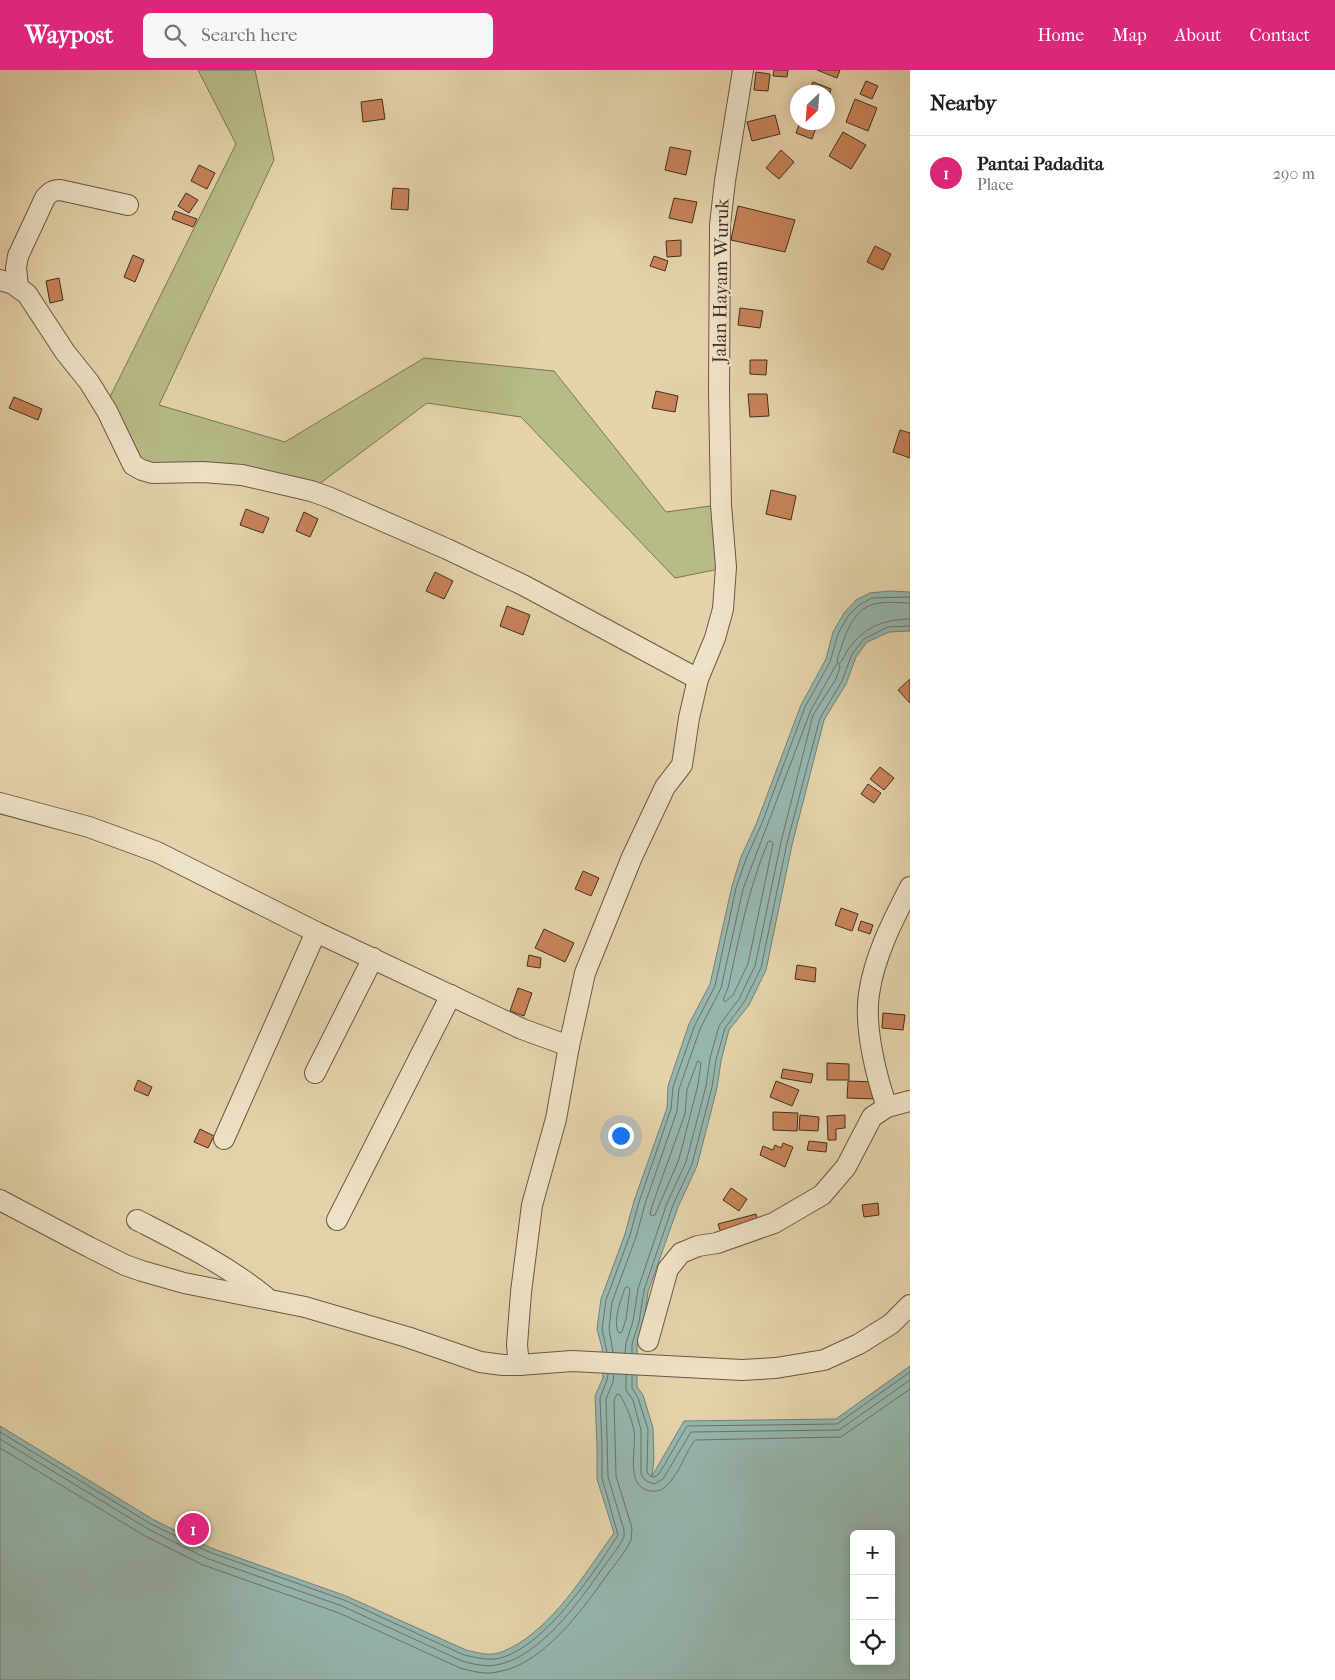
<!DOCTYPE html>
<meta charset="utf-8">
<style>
:root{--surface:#fff;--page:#f6f6f6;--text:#202124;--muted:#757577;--line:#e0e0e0;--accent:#db2777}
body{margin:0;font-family:"IM FELL French Canon",serif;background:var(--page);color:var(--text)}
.controls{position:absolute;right:15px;bottom:15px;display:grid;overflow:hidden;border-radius:8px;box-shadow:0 2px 12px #0003}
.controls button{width:45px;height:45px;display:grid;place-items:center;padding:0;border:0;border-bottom:1px solid var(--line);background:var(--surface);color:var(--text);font:25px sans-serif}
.compass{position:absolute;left:790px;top:15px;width:45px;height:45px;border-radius:50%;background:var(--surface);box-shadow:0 2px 12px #0003;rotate:205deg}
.you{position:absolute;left:620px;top:1065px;width:18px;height:18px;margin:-12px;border:4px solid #fff;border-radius:50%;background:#1a73e8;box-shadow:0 0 0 8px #1a73e833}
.badge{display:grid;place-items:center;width:32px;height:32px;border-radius:50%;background:var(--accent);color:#fff;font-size:16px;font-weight:700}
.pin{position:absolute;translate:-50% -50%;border:2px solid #fff;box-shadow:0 1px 5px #0006}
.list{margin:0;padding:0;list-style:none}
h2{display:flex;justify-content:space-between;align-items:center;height:65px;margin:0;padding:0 20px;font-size:21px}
h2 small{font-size:16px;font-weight:400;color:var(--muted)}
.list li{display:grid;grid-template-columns:32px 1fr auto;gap:15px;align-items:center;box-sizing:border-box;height:75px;padding:0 20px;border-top:1px solid var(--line)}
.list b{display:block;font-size:19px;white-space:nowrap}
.list p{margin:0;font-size:16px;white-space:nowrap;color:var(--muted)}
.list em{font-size:16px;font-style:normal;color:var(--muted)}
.icon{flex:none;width:28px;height:28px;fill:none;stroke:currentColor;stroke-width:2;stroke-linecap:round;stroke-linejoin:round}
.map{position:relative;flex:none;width:910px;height:1610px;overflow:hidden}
header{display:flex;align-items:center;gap:30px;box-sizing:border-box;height:70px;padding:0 25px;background:var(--accent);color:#fff}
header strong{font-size:24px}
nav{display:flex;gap:28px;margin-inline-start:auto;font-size:18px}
.search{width:350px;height:45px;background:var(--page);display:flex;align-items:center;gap:12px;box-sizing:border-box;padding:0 18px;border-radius:8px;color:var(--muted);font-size:19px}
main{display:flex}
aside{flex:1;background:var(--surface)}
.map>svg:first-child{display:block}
.green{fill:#b7bb87;stroke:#7c7454}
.water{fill:#96b7af;stroke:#748076;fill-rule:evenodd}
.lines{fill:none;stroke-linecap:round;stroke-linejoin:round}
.shore{stroke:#6c7268;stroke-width:1}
.building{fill:#c8835a;stroke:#412e21}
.minor-casing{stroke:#6a5744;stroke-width:22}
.minor{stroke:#eee2c8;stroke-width:20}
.labels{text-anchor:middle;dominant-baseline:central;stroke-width:4.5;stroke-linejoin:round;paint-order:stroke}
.street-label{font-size:19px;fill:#412e21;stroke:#eee2c8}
</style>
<header>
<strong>Waypost</strong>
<div class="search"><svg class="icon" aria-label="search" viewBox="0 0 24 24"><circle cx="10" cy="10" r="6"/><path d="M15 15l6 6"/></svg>Search here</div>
<nav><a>Home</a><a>Map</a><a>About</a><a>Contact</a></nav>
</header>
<main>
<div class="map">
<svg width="910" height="1610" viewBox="0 0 910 1610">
<rect width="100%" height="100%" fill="#e5d3ab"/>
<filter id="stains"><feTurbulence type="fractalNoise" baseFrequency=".004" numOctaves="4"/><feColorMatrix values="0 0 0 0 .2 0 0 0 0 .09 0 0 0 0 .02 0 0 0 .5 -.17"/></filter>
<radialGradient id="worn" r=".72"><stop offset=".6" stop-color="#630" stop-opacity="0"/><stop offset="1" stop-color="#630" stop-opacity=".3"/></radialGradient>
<path class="green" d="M198,0H255L274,90L159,335L285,372L424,288L554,301L666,442L717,435L724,498L675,508L521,347L427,333L310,421L140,393L106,335L236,74Z"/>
<path class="water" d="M889,521L910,522V561L889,562L867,572L856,587L846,614L824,650L792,775L766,900L749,935L729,960L721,991L717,1018L697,1096L678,1137L648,1222L644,1253L637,1275V1317L643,1325L653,1358L654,1389L652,1406L684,1351L836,1349L910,1296V1610H0V1356L154,1450L211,1478L346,1526L466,1580C475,1582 484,1585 493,1584C502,1583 510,1578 518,1574C560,1547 585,1503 614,1463L597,1409V1376L595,1326L603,1308L602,1278L597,1259L601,1229L625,1164L634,1131L667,1038L668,1016L689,954L710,914L732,816L741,787L757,752L801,635L826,589L833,562L844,543L856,530L870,523ZM854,1464H891V1591H854Z"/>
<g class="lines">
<g class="shore">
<path d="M771,771L773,774L748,894L733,925L725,932L723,930L728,918C739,869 748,819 768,772Z"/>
<path d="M698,991L701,993L698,1015L679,1089L655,1145L652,1146L650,1144L652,1136L685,1044L687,1020Z"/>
<path d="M628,1217L630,1219L626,1249L622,1262L619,1263C612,1253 621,1229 625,1218Z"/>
<path d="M607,1282L602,1259L606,1230L630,1165L639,1132L671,1039L673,1017L694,957L715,916L736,818L746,789L762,753L805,637L830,592L838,564L848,546L859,535L872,528L910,527"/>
<path d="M613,1282L609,1259L612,1232L636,1167L645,1134L677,1041L679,1019L700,959L721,918L743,819L811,640L836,595L838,593L837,591C843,571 851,540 874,534C886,531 899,533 910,533"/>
<path d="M625,1283L626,1273L633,1251L638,1219L667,1133L686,1092L706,1016L710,988L719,956L739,929L755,896L781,772L813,645L836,609L840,597L839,594C844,590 845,583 849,578C866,556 883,550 910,549"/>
<path d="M632,1283V1274L639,1252L644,1220L673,1135L692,1094L712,1017L716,990L725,958L744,932L761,898L787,773L820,648L842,611L852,584L864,569L888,557L910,556"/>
<path d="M626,1305V1320L633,1330L641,1360V1404L646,1411L654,1414L663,1409L691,1362L839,1360L910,1310"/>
<path d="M632,1305V1318L638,1328L648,1359L647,1402L650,1406L654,1407L659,1404L687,1356L837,1354L910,1302"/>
<path d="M0,1362L151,1454L209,1482L344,1530L464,1585C474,1587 485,1590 495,1589C540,1583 595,1502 618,1465L602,1408V1376L600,1328L607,1310L608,1304"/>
<path d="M0,1369L148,1459L206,1488L342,1536L462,1591C473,1594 485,1597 496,1595C539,1588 579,1532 602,1499C609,1489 618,1479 624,1467V1460L608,1407L606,1329L613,1312L614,1304"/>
<path d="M0,1378L145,1466L203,1495L339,1543L460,1598C471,1601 485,1605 497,1602C543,1595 582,1540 607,1505C615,1494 625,1483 631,1470L632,1458L616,1406L614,1330L617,1324L620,1325C626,1335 631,1347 634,1360C637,1378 624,1416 650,1421C656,1422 663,1420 667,1415C680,1403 685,1383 695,1370L841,1367L910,1319"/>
</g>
</g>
<g class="building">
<path d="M774,0H788L787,7L773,6Z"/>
<path d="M817,0H840L837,8Z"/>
<path d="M756,2L770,4L768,21L754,20Z"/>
<path d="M866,11L878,16L872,29L860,24Z"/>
<path d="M813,12L831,19L828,30V22H809Z"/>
<path d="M382,29L385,49L363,52L361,32Z"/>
<path d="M855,29L877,38L868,61L846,52Z"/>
<path d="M775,45L780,64L752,71L747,52Z"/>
<path d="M800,52H812L817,55L812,69L796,63Z"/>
<path d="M843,62L866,75L851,99L829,86Z"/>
<path d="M670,77L691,81L686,105L665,100Z"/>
<path d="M781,80L794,92L779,109L766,98Z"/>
<path d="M199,95L215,103L207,119L191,111Z"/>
<path d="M393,118L409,119L408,140L391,139Z"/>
<path d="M186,123L198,130L189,143L178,136Z"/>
<path d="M674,128L697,132L692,153L669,148Z"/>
<path d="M738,136L795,150L785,182L731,170Z"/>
<path d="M175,141L197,149L193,157L172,149Z"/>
<path d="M681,170V186L667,187L666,171Z"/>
<path d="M875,176L891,184L883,200L867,192Z"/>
<path d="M133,185L144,190L135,212L124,207Z"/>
<path d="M654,186L668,191L665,201L650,196Z"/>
<path d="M59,208L63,230L50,233L46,211Z"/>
<path d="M740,238L763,241L760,258L738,255Z"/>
<path d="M750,290H767L766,305L750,304Z"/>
<path d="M656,321L678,326L675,342L652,338Z"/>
<path d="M748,324H767L769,346L750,347Z"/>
<path d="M14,327L42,339L38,350L9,338Z"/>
<path d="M900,360L910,363V388L893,382Z"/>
<path d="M771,420L796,426L791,450L766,444Z"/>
<path d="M246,439L269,448L263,463L240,455Z"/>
<path d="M304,442L318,449L310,467L296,461Z"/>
<path d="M435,502L453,511L444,529L426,521Z"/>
<path d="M507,536L530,545L523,565L500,556Z"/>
<path d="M910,609V633L898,620Z"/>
<path d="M880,697L894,708L884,720L870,709Z"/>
<path d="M868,714L881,723L874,733L861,724Z"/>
<path d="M583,801L599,808L591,826L575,819Z"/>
<path d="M841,838L858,844L852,861L835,855Z"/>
<path d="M861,851L873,855L870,864L858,860Z"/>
<path d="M544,859L574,873L565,892L535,878Z"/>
<path d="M529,885L541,888L540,898L527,896Z"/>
<path d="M797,895L816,898L815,912L795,909Z"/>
<path d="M518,918L532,923L524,946L510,941Z"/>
<path d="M883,943L905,945L903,960L882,958Z"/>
<path d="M827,993L849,994V1010H827Z"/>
<path d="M783,999L813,1004L811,1013L781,1008Z"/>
<path d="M138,1010L152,1017L148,1026L134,1020Z"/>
<path d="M776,1011L799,1020L792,1036L770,1027Z"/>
<path d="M848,1011L876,1012V1029L847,1028Z"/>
<path d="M773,1042L798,1043L797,1061L773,1060Z"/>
<path d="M800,1045L819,1047L818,1061L799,1060Z"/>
<path d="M845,1045V1058L836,1059V1070H828L827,1046Z"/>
<path d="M200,1059L214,1066L208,1078L194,1072Z"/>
<path d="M809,1071L827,1073L826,1082L807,1080Z"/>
<path d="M783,1073L793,1077L785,1097L760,1085L763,1076L773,1080L775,1075L781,1078Z"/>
<path d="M731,1118L747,1129L739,1141L723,1130Z"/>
<path d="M878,1133L879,1145L864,1147L862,1135Z"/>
<path d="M756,1144L759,1156L722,1166L718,1154Z"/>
</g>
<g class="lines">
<defs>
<g id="minor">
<path d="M0,210L13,214L27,224L65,282L89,312L107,341L133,395L142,400L152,403L203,402L242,405L311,421L328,427L447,479L523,515L698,609"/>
<path d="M18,216L16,198L18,186L45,128C50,122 53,120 60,120L128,135"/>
<path d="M0,733L89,757L157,782L316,862L522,959L569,976"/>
<path d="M315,1003L373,888"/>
<path d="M887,1037C876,1006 864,957 869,924C874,887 893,850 910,817"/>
<path d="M224,1069L316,862"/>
<path d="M0,1130L89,1177L125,1195L142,1201L184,1213L305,1237L407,1267L480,1292L503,1295H519L517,1275L521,1222L532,1135L556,1049L569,976L585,903L632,787L665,717L682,695L689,648L698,609L715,568L723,539L726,497L721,435L719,322L720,155L725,111L743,0"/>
<path d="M137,1150C182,1173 227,1195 266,1227"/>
<path d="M337,1150L451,925"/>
<path d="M648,1271L668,1199L681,1183L698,1176L717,1173L774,1153L822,1125L846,1097L872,1047L887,1037L910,1031"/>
<path d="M519,1295L572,1291L742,1300L776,1298L824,1290L859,1274L891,1254L910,1235"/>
</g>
</defs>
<use href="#minor" class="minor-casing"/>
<use href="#minor" class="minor"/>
</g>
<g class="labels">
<g class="street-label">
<text transform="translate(721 211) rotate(-89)">Jalan Hayam Wuruk</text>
</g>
</g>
<rect width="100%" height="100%" filter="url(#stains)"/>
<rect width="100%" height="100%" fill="url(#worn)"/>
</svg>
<div class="controls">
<button>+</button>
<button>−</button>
<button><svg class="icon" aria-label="locate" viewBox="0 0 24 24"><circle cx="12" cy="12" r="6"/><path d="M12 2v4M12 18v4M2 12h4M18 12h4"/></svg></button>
</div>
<svg class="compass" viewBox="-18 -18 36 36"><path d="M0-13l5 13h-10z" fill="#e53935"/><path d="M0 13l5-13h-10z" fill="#757577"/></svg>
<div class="you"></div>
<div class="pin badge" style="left:193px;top:1459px">1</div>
</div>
<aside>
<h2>Nearby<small></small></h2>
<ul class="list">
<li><span class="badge">1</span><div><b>Pantai Padadita</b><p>Place</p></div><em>290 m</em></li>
</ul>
</aside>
</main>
